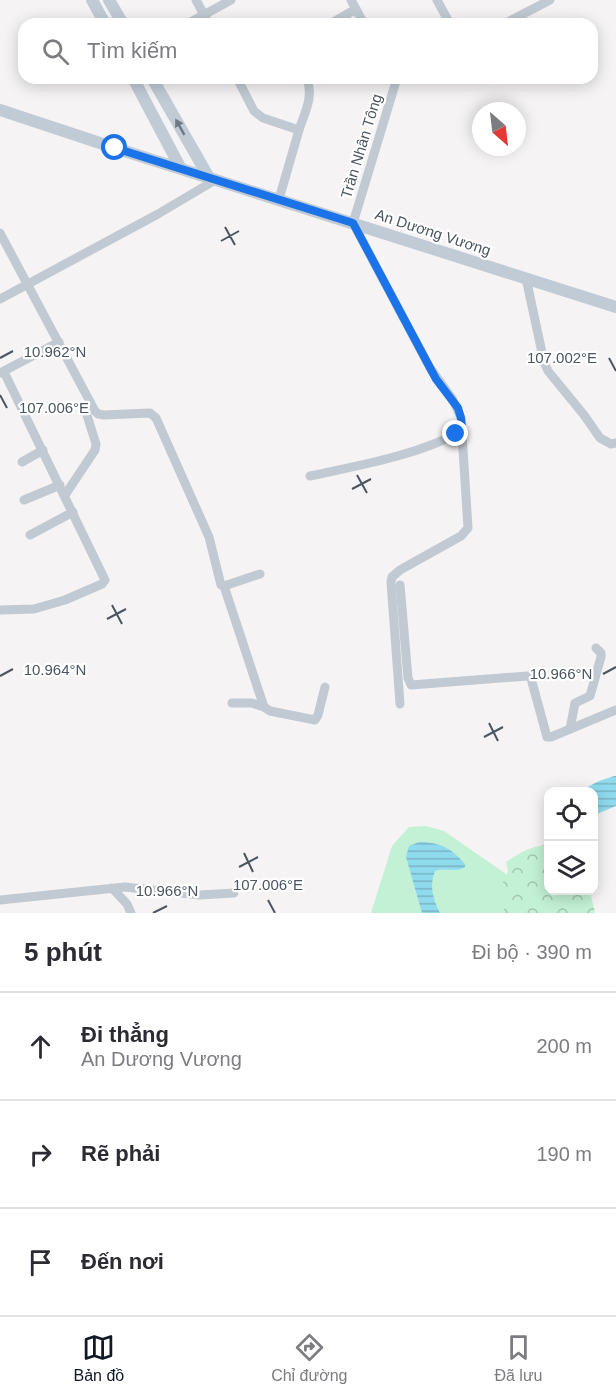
<!DOCTYPE html>
<html lang="vi">
<meta charset="utf-8">
<style>
:root{--surface:#fff;--page:#f7f7f7;--text:#2b2b33;--muted:#7c7c81;--line:#e1e1e2;--accent:#111827}
body{margin:0;font-family:Helvetica,sans-serif;background:var(--page);color:var(--text)}
.controls{position:absolute;right:18px;bottom:18px;display:grid;overflow:hidden;border-radius:12px;box-shadow:0 3px 15px #0003}
.controls button{width:54px;height:54px;display:grid;place-items:center;padding:0;border:0;border-bottom:2px solid var(--line);background:var(--surface);color:var(--text);font:30px sans-serif}
.compass{position:absolute;left:472px;top:102px;width:54px;height:54px;border-radius:50%;background:var(--surface);box-shadow:0 3px 15px #0003;rotate:152deg}
.stop{position:absolute;width:18px;height:18px;margin:-14px;border:4px solid #1a73e8;border-radius:50%;background:#fff}
.stop.end{background:#1a73e8;border-color:#fff;box-shadow:0 2px 6px #0008}
.list{margin:0;padding:0;list-style:none}
h2{display:flex;justify-content:space-between;align-items:center;height:78px;margin:0;padding:0 24px;font-size:26px}
h2 small{font-size:20px;font-weight:400;color:var(--muted)}
.list li{display:grid;grid-template-columns:39px 1fr auto;gap:18px;align-items:center;box-sizing:border-box;height:108px;padding:0 24px;border-top:2px solid var(--line)}
.list b{display:block;font-size:22px;white-space:nowrap}
.list p{margin:0;font-size:20px;white-space:nowrap;color:var(--muted)}
.list em{font-size:20px;font-style:normal;color:var(--muted)}
.icon{flex:none;width:33px;height:33px;fill:none;stroke:currentColor;stroke-width:2;stroke-linecap:round;stroke-linejoin:round}
.map{position:relative;flex:none;width:616px;height:913px;overflow:hidden}
.search{position:absolute;background:var(--surface);box-shadow:0 3px 15px #0003;left:18px;right:18px;top:18px;height:66px;display:flex;align-items:center;gap:15px;box-sizing:border-box;padding:0 21px;border-radius:18px;color:var(--muted);font-size:22px}
.sheet{height:402px;background:var(--surface)}
nav{display:flex;justify-content:space-around;align-items:center;box-sizing:border-box;height:84px;border-top:2px solid var(--line);background:var(--surface);font-size:16px;color:var(--muted)}
nav a{display:grid;justify-items:center;gap:3px}
nav .on{color:var(--accent)}
.map>svg:first-child{display:block}
.grass{fill:#c3f1d5}
.forest{fill:url(#forest-crowns)}
.water{fill:url(#water-rules)}
.lines{fill:none;stroke-linecap:round;stroke-linejoin:round}
.street{stroke:#c1cad2;stroke-width:9}
.secondary{stroke:#c1cbd6;stroke-width:12}
.oneway{fill:#6e7984}
.route{stroke:#1a73e8;stroke-width:8}
.ticks{fill:none;stroke:#4a5661;stroke-width:2}
.labels{text-anchor:middle;dominant-baseline:central;stroke-width:4.5;stroke-linejoin:round;paint-order:stroke}
.street-label{font-size:15px;fill:#4a5661;stroke:#fff}
.ticks-label{font-size:15px;text-anchor:middle;fill:#4a5661;stroke:#fff;stroke-width:4.5;stroke-linejoin:round;paint-order:stroke}
</style>
<div class="map">
<svg width="616" height="913" viewBox="0 0 616 913">
<defs>
<pattern id="forest-crowns" width="20" height="18" patternUnits="userSpaceOnUse" patternTransform="scale(1.5)"><rect width="20" height="18" fill="#c3f1d5"/><path d="M2 6a3 3 0 1 1 6 0M12 15a3 3 0 1 1 6 0" fill="none" stroke="#a0c6b0"/></pattern>
<pattern id="water-rules" width="6" height="5" patternUnits="userSpaceOnUse" patternTransform="scale(1.5)"><rect width="6" height="5" fill="#90daee"/><path d="M0 2.5h6" fill="none" stroke="#78b4c4"/></pattern>
</defs>
<rect width="100%" height="100%" fill="#f5f3f3"/>
<path class="grass" d="M426,826L444,831L562,913H371L392,846L409,827Z"/>
<path class="forest" d="M548,845V890L590,891L595,913H502C508,902 509,896 502,885L508,871L506,862C521,852 531,846 548,845Z"/>
<g class="water">
<path d="M614,776H616V806L594,815V792L580,791L599,781Z"/>
<path d="M419,842C440,842 451,848 465,864V867C456,873 445,867 435,871C429,886 433,899 440,913H422L406,857L409,846Z"/>
</g>
<g class="lines">
<g class="street">
<path d="M196,0L209,24"/>
<path d="M351,0L364,24"/>
<path d="M437,0L450,24"/>
<path d="M187,24L231,0"/>
<path d="M330,24L356,9"/>
<path d="M504,24L550,0"/>
<path d="M237,78L254,111L263,118L299,130L279,199"/>
<path d="M397,78L353,223L430,368L453,400L461,418L468,528L461,536L400,570L392,577L391,582L400,704"/>
<path d="M299,130C304,114 315,95 306,78"/>
<path d="M0,233L95,411L98,414L104,415L150,413L156,418L209,537L221,585L224,586L260,574"/>
<path d="M526,278L544,362L548,371L584,415L600,438L611,444L616,443"/>
<path d="M0,299L158,214L217,179"/>
<path d="M0,373L59,342"/>
<path d="M22,462L43,450"/>
<path d="M310,476C360,465 416,456 462,431"/>
<path d="M65,495L95,450L96,444L86,412L90,402"/>
<path d="M24,500L60,485"/>
<path d="M30,535L73,512"/>
<path d="M400,585L408,678L411,685L527,676L531,677L532,682L547,737H551L616,710"/>
<path d="M224,586L264,707L270,711L315,720L318,715L325,687"/>
<path d="M0,610L34,609L65,600L102,584L105,580L4,372"/>
<path d="M232,703H252L264,707"/>
<path d="M570,729L575,703L590,696L601,657V653L596,648"/>
<path d="M112,888L127,904L131,913"/>
<path d="M0,900L125,887L200,895L234,893"/>
</g>
<g class="secondary">
<path d="M92,0L105,24"/>
<path d="M109,0L123,24"/>
<path d="M133,78L180,167"/>
<path d="M152,78L208,176"/>
<path d="M0,110L115,148L616,307"/>
</g>
</g>
<defs><path id="oneway-solid" d="M-6-.8H1V-3.2L6.5 0L1 3.2V.8H-6Z" transform="scale(1.5)"/></defs>
<use class="oneway" href="#oneway-solid" transform="translate(180 127) rotate(-119)"/>
<g class="lines">
<path class="route" d="M115,148L353,223L436,379L458,408L461,418L462,431L456,434"/>
</g>
<path class="ticks" d="M225,227L235,245M221,241L239,231M0,358L13,351M609,358L616,371M0,395L7,408M357,475L367,493M352,489L371,479M112,605L122,624M107,619L126,609M603,674L616,667M0,676L13,669M489,723L498,741M484,737L503,727M244,853L253,872M239,867L258,857M268,900L275,913M153,913L167,906"/>
<g class="labels">
<g class="street-label">
<text transform="translate(361 146) rotate(-73)">Trần Nhân Tông</text>
<text transform="translate(433 232) rotate(18)">An Dương Vương</text>
</g>
</g>
<g class="ticks-label">
<text x="55" y="357">10.962°N</text>
<text x="562" y="363">107.002°E</text>
<text x="54" y="413">107.006°E</text>
<text x="55" y="675">10.964°N</text>
<text x="561" y="679">10.966°N</text>
<text x="268" y="890">107.006°E</text>
<text x="167" y="896">10.966°N</text>
</g>
</svg>
<div class="controls">
<button><svg class="icon" aria-label="locate" viewBox="0 0 24 24"><circle cx="12" cy="12" r="6"/><path d="M12 2v4M12 18v4M2 12h4M18 12h4"/></svg></button>
<button><svg class="icon" aria-label="layers" viewBox="0 0 24 24"><path d="M12 4l9 5-9 5-9-5zM3 14l9 5 9-5"/></svg></button>
</div>
<svg class="compass" viewBox="-18 -18 36 36"><path d="M0-13l5 13h-10z" fill="#e53935"/><path d="M0 13l5-13h-10z" fill="#7c7c81"/></svg>
<div class="stop" style="left:115px;top:148px"></div>
<div class="stop end" style="left:456px;top:434px"></div>
<div class="search"><svg class="icon" aria-label="search" viewBox="0 0 24 24"><circle cx="10" cy="10" r="6"/><path d="M15 15l6 6"/></svg>Tìm kiếm</div>
</div>
<section class="sheet">
<h2>5 phút<small>Đi bộ · 390 m</small></h2>
<ul class="list">
<li><svg class="icon" aria-label="ahead" viewBox="0 0 24 24"><path d="M12 20V5M6 11l6-6 6 6"/></svg><div><b>Đi thẳng</b><p>An Dương Vương</p></div><em>200 m</em></li>
<li><svg class="icon" aria-label="right" viewBox="0 0 24 24"><path d="M7 20v-9h11M14 6l5 5-5 5"/></svg><div><b>Rẽ phải</b></div><em>190 m</em></li>
<li><svg class="icon" aria-label="arrive" viewBox="0 0 24 24"><path d="M6 21V4h12l-3 4 3 4H6"/></svg><div><b>Đến nơi</b></div></li>
</ul>
</section>
<nav>
<a class="on"><svg class="icon" aria-label="map" viewBox="0 0 24 24"><path d="M3 6l6-2 6 2 6-2v14l-6 2-6-2-6 2zM9 4v14M15 6v14"/></svg>Bản đồ</a>
<a><svg class="icon" aria-label="directions" viewBox="0 0 24 24"><path d="M12 3l9 9-9 9-9-9zM9 14v-3h6M13 9l2 2-2 2"/></svg>Chỉ đường</a>
<a><svg class="icon" aria-label="saved" viewBox="0 0 24 24"><path d="M7 4h10v16l-5-4-5 4z"/></svg>Đã lưu</a>
</nav>
